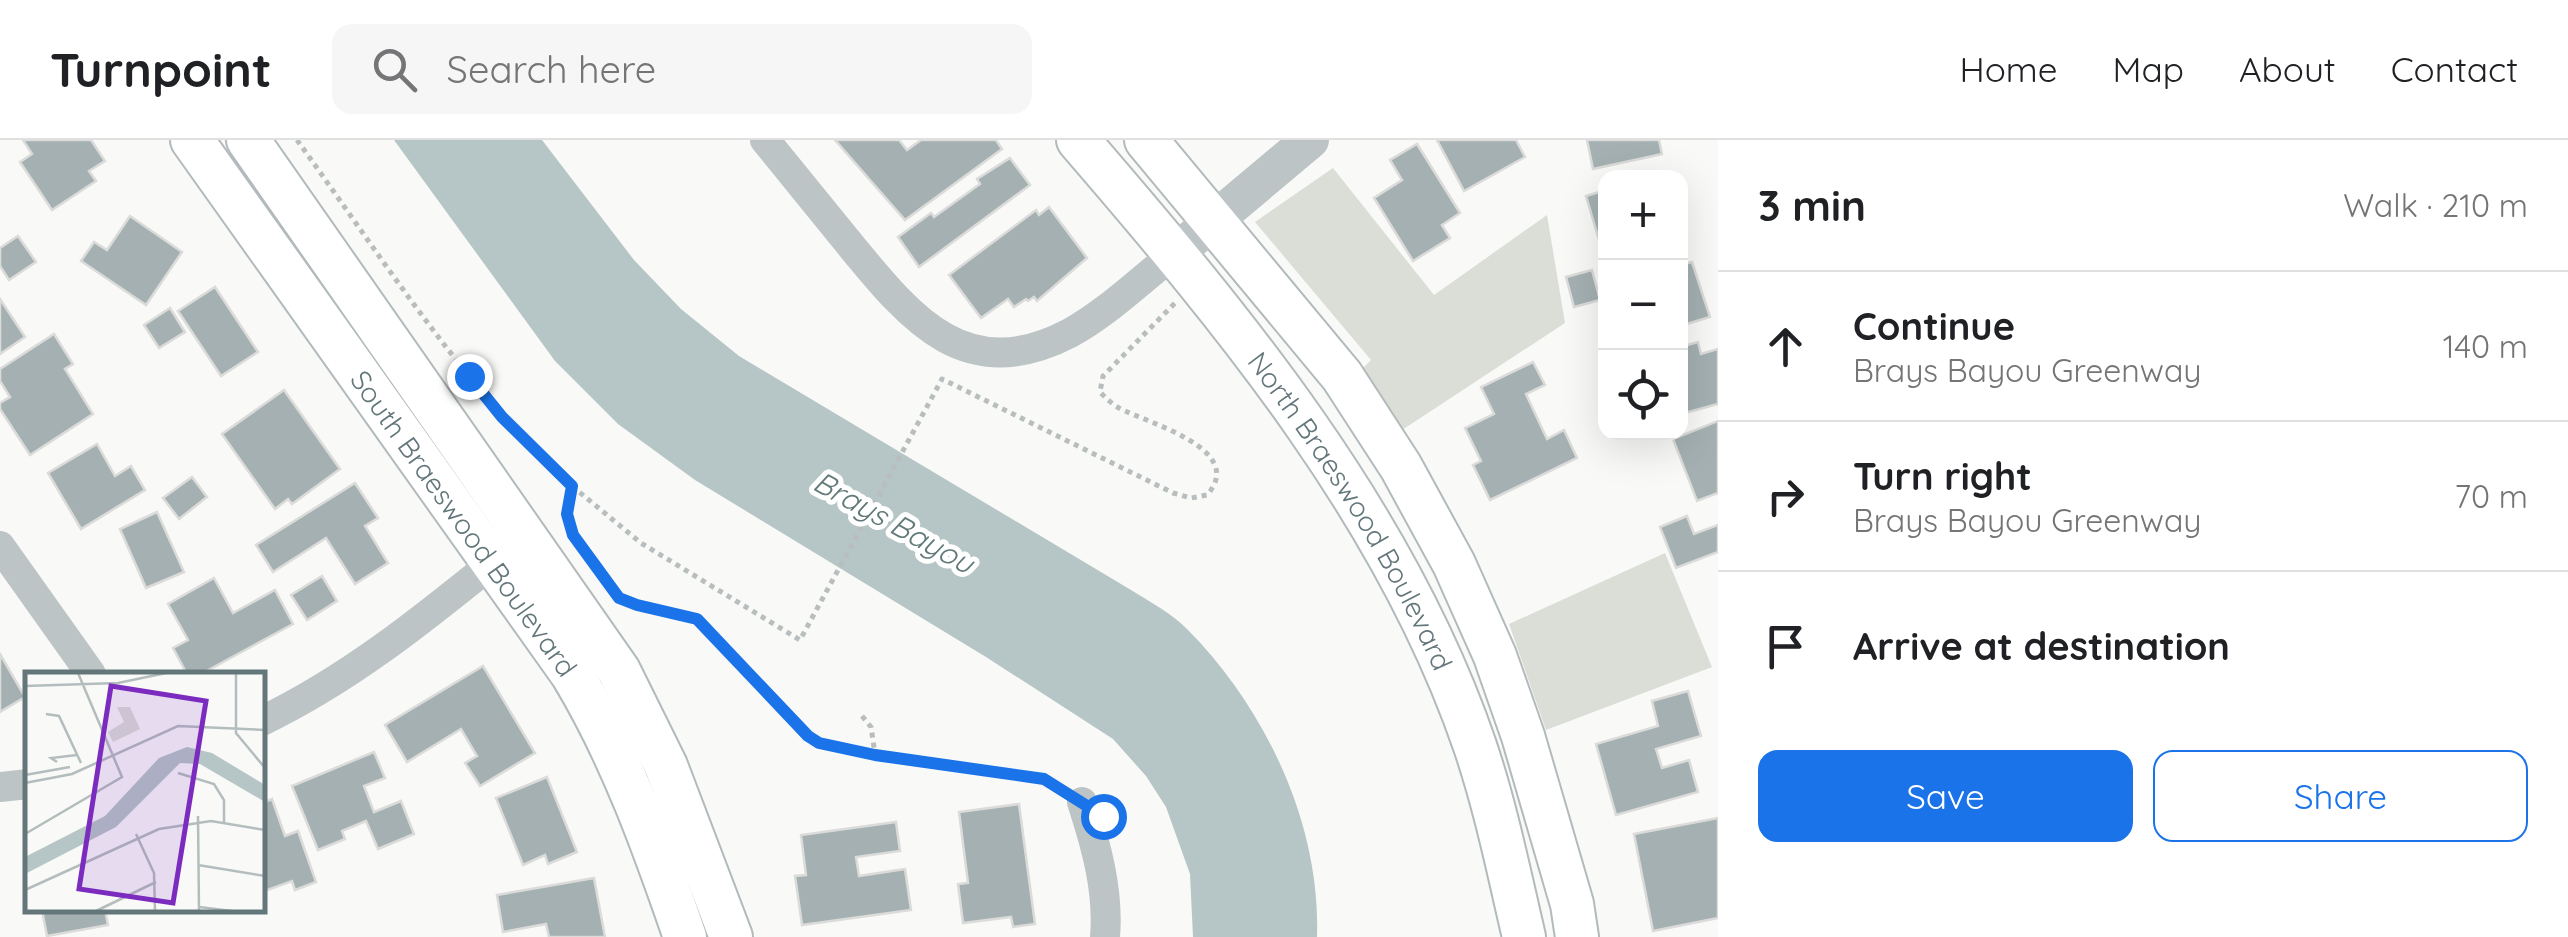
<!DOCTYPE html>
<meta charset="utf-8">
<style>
:root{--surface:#fff;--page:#f6f6f6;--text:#202124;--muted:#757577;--line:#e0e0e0;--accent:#1a73e8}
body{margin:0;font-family:Quicksand,sans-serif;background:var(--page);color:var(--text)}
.controls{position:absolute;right:30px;top:30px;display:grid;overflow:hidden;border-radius:20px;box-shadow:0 10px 40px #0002}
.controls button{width:90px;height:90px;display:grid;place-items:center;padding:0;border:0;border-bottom:2px solid var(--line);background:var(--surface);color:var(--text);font:50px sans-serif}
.stop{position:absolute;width:30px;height:30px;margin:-22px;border:8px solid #1a73e8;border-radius:50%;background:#fff}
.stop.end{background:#1a73e8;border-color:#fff;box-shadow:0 2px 10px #0008}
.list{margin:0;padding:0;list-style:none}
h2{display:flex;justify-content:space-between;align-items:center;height:130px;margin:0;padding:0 40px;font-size:42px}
h2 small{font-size:32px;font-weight:400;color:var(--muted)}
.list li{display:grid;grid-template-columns:65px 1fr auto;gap:30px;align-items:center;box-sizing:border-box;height:150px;padding:0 40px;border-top:2px solid var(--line)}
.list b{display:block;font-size:38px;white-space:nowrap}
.list p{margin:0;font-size:32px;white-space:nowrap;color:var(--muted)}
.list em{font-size:32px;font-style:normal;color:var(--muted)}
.actions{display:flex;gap:20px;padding:30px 40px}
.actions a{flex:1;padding:22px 0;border:2px solid var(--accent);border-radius:20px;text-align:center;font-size:35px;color:var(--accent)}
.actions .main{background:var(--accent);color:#fff}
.icon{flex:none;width:55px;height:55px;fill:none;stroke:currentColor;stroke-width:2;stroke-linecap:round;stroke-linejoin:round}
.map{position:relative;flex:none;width:1718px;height:797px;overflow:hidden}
header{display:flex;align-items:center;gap:60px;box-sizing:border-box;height:140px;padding:0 50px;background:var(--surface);border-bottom:2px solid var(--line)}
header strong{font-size:48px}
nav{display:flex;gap:55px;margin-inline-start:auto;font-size:35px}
.search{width:700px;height:90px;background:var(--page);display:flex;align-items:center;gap:25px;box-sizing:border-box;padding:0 35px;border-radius:20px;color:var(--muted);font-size:38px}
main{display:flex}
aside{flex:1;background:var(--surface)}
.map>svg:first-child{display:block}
.green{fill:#dbded7}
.water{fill:#b6c5c5}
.building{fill:#a4b0b2;stroke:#dbdbda;stroke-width:2.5}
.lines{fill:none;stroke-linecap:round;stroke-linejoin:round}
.secondary-casing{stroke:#b2babc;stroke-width:46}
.path{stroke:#b8bdbe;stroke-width:5;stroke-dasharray:5 5;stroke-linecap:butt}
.minor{stroke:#bdc4c5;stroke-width:30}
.tertiary{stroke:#bdc4c5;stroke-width:38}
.secondary{stroke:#fff;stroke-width:42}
.route{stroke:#1a73e8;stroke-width:12}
.labels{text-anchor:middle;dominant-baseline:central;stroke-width:10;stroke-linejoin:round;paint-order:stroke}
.street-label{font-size:28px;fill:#63767a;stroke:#fff}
.water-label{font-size:30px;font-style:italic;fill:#627979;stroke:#fff}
.inset-road{fill:none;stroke:#b4bdbe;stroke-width:2.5}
.view{fill:#7b2cbf;fill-opacity:0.15;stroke:#7b2cbf;stroke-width:5}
.inset-edge{fill:none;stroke:#63767a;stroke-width:5}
</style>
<header>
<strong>Turnpoint</strong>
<div class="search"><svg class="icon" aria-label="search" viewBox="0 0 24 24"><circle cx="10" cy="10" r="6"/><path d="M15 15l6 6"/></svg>Search here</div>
<nav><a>Home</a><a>Map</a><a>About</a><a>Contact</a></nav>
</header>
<main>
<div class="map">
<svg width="1718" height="797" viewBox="0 0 1718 797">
<rect width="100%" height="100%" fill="#f9f9f8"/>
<g class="green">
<path d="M1333,28L1434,155L1547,75L1565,183L1399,292L1362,229L1371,220L1255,82Z"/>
<path d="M1665,413L1712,527L1546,590L1509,484Z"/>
</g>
<path class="water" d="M394,0H542L634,120L681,169L739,216L1131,450C1150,462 1173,474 1188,490C1266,569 1321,685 1317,797H1193L1190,734L1166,667L1146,636L1113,599L986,517L695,340L618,284L555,221Z"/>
<g class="building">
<path d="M23,0H91L105,21L89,31L96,41L52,70L20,22L32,14Z"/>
<path d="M835,0H899L907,10L921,0H996L1002,9L905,80Z"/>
<path d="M1437,0H1516L1525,17L1464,51Z"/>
<path d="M1587,0H1659L1662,14L1593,29Z"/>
<path d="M1417,4L1460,73L1442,85L1450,98L1413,121L1374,58L1402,40L1390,20Z"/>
<path d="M1010,18L1030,45L919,127L898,97L931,73L934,77L980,44L977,39Z"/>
<path d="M1606,50V120H1605L1586,56Z"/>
<path d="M1049,67L1087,118L1037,161L1034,157L1028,161L1026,159L1014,167L1008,159L981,178L949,135L1036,70L1039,75Z"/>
<path d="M130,76L182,112L146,165L81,121L94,102L107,110Z"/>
<path d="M18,96L36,122L9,140L0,126V108Z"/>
<path d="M1692,122L1710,177L1680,186V125Z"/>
<path d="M1592,130L1600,160L1574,167L1566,137Z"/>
<path d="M215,147L258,212L221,236L178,171Z"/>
<path d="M0,159L25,197L0,214Z"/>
<path d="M170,168L185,192L159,208L144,185Z"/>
<path d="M54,194L73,224L65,229L93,274L30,315L0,269V263L10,257L0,241V229Z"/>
<path d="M1698,202L1701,214L1718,209V264L1681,274L1680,207Z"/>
<path d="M1533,222L1545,245L1526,254L1547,299L1564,290L1577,318L1490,360L1473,325L1481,321L1465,288L1494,274L1481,247Z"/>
<path d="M284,250L340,329L292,364L288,359L275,369L222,294Z"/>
<path d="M1718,281V353L1697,361L1673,299Z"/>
<path d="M97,304L115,336L131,326L145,350L81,389L48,333Z"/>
<path d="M192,337L207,357L179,379L163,358Z"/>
<path d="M355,343L378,378L365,386L388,423L355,444L326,398L273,432L256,405Z"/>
<path d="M157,372L184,432L146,448L120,389Z"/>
<path d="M1687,376L1694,394L1718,385V412L1676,428L1660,387Z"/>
<path d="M322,436L337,461L307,480L291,455Z"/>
<path d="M214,438L233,473L275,450L293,484L201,534H187L173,508L188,500L168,464Z"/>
<path d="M0,514L25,557L0,572Z"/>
<path d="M483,526L535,613L480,646L465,623L477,616L461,589L407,622L385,585Z"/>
<path d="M1688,551L1701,596L1656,609L1662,628L1689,620L1698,652L1616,675L1596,604L1658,586L1652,561Z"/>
<path d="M374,612L385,638L364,646L374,672L401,661L414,694L378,709L366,681L342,691L345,699L318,710L292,646Z"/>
<path d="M547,637L577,712L548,724L545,715L523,725L496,658Z"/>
<path d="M272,659L285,696L298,691L316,742L295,750L292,741L262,752V663Z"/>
<path d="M1019,664L1035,784L1013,787L1011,777L963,783L958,744L968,743L959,672Z"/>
<path d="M1718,678V778L1653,791L1634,694Z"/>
<path d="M896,682L900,711L856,717L859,736L905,729L911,770L802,785L795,736L806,735L801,695Z"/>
<path d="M594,738L605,797H549L546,784L503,792L497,755Z"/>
<path d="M42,770H105L108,785L47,796Z"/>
</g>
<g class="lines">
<defs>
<g id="secondary">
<path id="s1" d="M192,0L572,534C621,615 654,707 685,797"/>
<path d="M248,0L619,531L666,626L731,797"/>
<path id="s2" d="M1078,0C1235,182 1396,375 1475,606C1496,668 1509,733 1524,797"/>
<path d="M1146,0L1342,236L1401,327L1454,424L1495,516L1523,596L1572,764L1577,797"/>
</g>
</defs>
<use href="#secondary" class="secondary-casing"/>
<g class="path">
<path d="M297,0C383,119 463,247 572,346L567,374L573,395L619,458L637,465L697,479L807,596L819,603L875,615L1018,633L1044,639L1062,647"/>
<path d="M572,346L641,403L800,500L942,239L1173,353L1191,358L1207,355C1248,309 1147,283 1119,268C1112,264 1106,258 1100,252L1103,236L1175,163"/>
<path d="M862,576L871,587L875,614"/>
</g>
<g class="minor">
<path d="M765,0C794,36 823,71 852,107C912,180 967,247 1070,193C1108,172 1139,141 1174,114"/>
<path d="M0,406L91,534"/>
<path d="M262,581C353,537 428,475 506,412"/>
<path d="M0,647L28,644"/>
<path d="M1082,662C1096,705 1109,751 1105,797"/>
</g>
<path class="tertiary" d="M1174,114L1310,0"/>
<use href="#secondary" class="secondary"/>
</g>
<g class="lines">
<path class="route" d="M469,236L502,277L572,346L567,374L573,395L619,458L637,465L697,479L808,596L819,603L875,615L1044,639L1103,676"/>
</g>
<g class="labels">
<g class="street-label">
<text stroke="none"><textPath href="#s2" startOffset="462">North Braeswood Boulevard</textPath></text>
<text stroke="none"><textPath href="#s1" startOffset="470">South Braeswood Boulevard</textPath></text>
</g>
<g class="water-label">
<text transform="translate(894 382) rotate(29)">Brays Bayou</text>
</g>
</g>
<g transform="translate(25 532)">
<rect width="240" height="240" fill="#f9f9f8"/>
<path d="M92,35H105L115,57L88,70L83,60L99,50Z" fill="#dbded7"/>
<path d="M162,75L187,81L240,113V130L175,92L155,91L91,155L0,202V185L80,144L134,86Z" fill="#b6c5c5"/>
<path class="inset-road" d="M211,1V61L240,96M0,14L93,11L141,1M21,42L34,44L56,91M32,90L26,86L52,83M153,101L189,112L199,128V150M0,103L45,95M0,111L47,102L153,54L240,58M173,144L174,239M0,162L97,105L53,1M111,162L129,201L130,239M173,193L240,204M0,218L134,157L186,149L240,158M174,235L207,239M71,239L131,210"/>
<path class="view" d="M86,14L181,29L148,231L54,217Z"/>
<rect width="240" height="240" class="inset-edge"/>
</g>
</svg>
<div class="controls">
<button>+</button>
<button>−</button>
<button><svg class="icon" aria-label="locate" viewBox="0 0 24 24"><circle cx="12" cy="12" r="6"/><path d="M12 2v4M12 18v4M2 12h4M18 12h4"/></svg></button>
</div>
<div class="stop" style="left:1103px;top:676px"></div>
<div class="stop end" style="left:469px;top:236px"></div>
</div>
<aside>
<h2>3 min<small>Walk · 210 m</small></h2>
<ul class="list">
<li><svg class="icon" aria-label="ahead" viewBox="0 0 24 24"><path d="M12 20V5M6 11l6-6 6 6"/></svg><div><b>Continue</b><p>Brays Bayou Greenway</p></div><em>140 m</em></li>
<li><svg class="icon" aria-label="right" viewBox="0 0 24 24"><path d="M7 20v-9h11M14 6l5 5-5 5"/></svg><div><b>Turn right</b><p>Brays Bayou Greenway</p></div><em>70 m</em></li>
<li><svg class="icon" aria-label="arrive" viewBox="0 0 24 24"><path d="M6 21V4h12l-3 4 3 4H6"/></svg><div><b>Arrive at destination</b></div></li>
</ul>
<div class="actions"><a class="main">Save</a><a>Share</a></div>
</aside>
</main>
